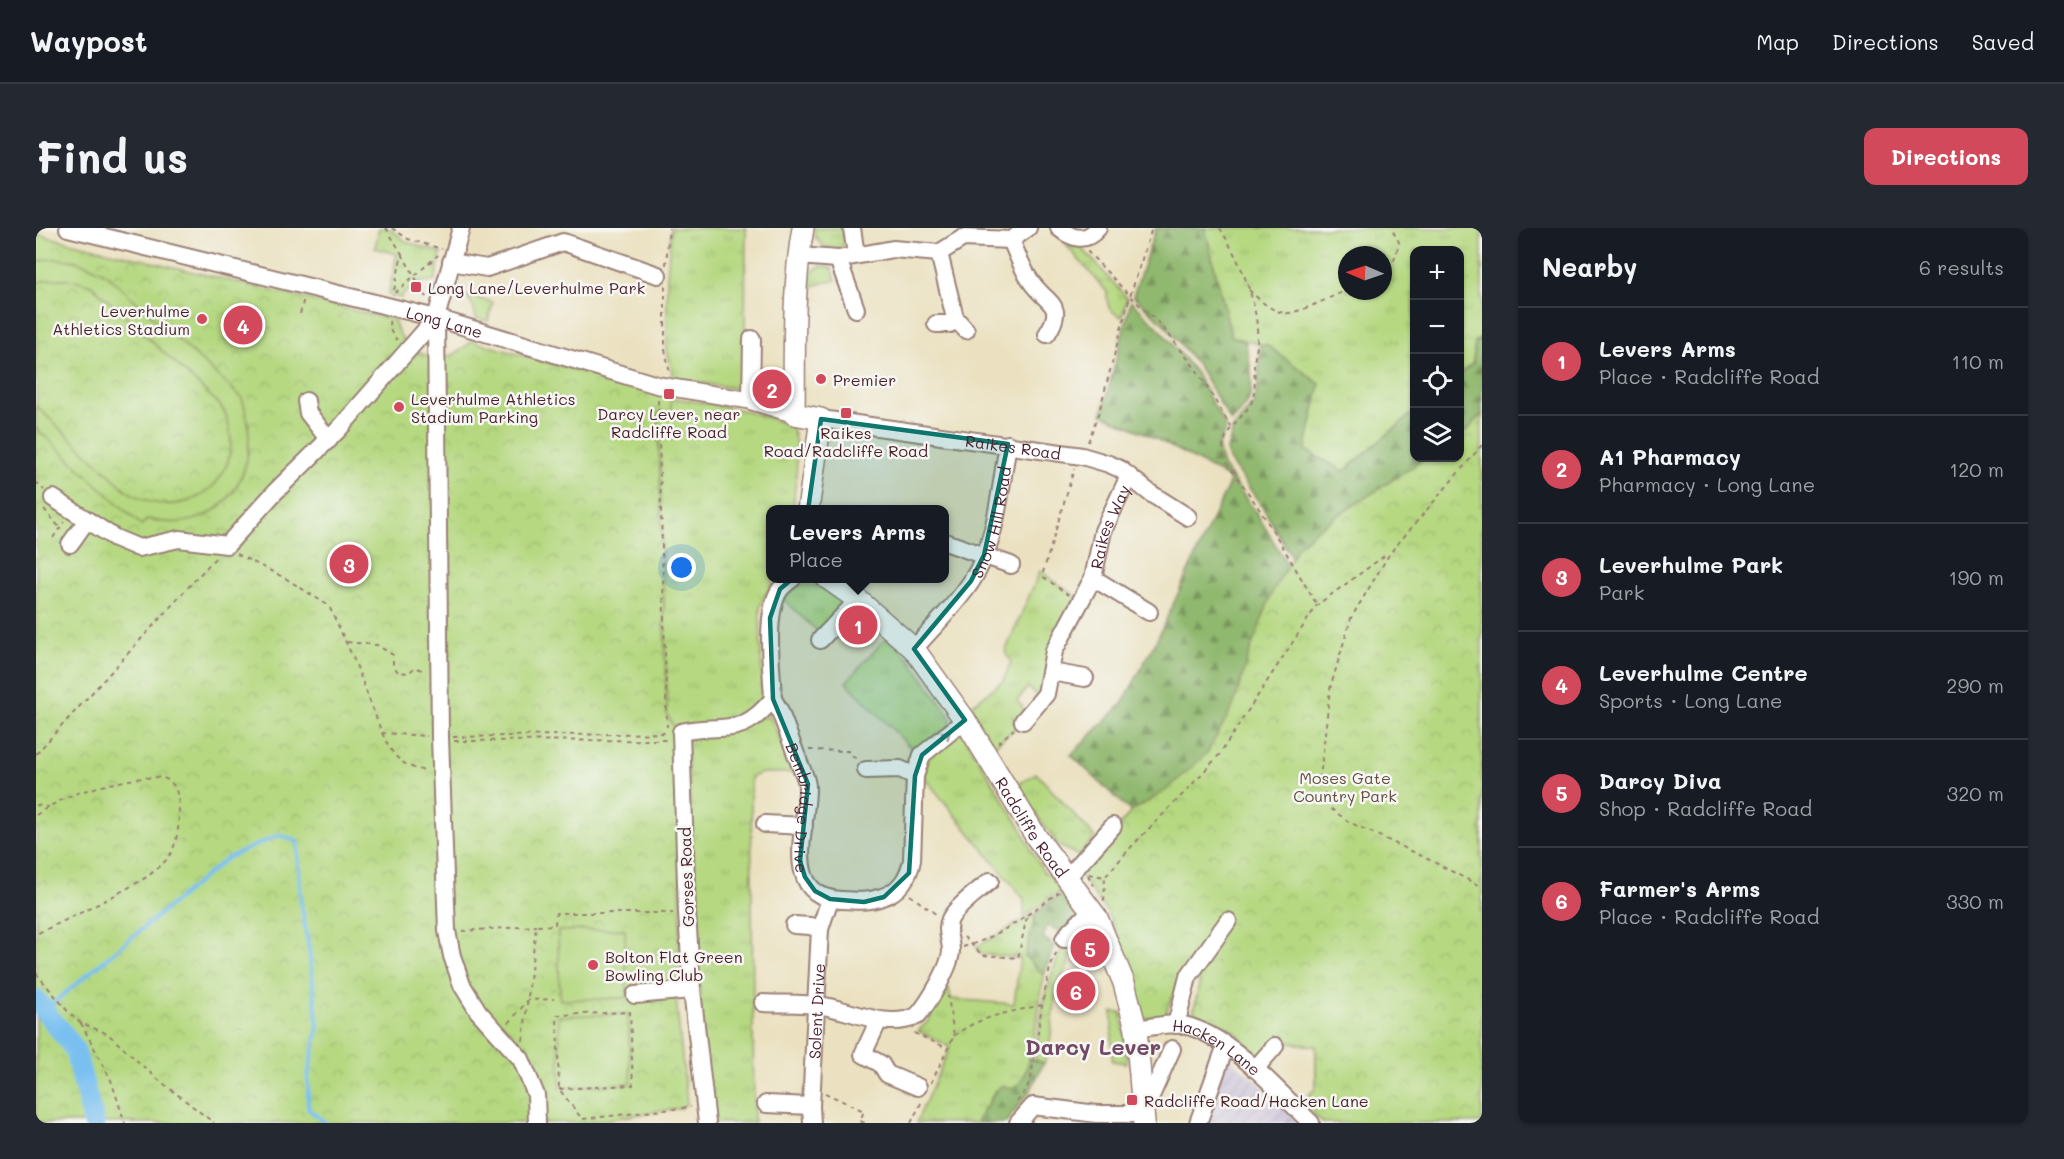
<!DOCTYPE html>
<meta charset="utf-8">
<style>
:root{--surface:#171b24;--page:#242831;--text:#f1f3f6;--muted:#9ea1a6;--line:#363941;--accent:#d1495b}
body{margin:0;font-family:Mali,sans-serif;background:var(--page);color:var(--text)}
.controls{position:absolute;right:18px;top:18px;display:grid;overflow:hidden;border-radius:12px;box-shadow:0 2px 4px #0004}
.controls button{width:54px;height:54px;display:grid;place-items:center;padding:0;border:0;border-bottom:2px solid var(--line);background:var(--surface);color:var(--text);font:30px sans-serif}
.compass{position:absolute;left:1302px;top:18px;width:54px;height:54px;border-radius:50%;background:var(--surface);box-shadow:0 2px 4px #0004;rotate:272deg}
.you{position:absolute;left:646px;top:340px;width:21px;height:21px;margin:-15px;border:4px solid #fff;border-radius:50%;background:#1a73e8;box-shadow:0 0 0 9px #1a73e833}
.badge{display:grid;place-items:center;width:39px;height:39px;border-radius:50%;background:var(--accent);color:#fff;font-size:20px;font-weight:700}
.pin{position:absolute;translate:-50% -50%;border:3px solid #fff;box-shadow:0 2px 6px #0006}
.popup{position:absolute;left:730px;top:277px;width:183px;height:78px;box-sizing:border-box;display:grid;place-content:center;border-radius:12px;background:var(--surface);filter:drop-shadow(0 2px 4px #0005);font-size:20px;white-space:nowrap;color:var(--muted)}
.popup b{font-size:22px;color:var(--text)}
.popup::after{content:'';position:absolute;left:50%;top:100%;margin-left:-12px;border:12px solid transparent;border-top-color:var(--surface)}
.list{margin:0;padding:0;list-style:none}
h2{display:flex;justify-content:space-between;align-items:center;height:78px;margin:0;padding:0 24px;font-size:26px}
h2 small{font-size:20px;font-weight:400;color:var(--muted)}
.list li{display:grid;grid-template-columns:39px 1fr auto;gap:18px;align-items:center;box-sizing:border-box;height:108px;padding:0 24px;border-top:2px solid var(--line)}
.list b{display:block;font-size:22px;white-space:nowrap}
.list p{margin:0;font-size:20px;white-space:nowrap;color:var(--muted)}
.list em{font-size:20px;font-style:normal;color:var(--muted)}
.icon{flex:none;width:33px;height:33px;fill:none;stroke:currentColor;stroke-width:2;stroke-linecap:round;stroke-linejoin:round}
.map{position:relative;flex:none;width:1446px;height:895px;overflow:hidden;border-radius:12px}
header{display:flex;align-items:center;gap:36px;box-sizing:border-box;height:84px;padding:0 30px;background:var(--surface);border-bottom:2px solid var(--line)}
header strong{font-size:28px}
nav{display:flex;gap:33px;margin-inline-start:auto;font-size:21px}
.intro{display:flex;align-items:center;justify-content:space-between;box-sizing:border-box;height:144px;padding:0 36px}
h1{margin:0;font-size:42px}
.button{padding:15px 27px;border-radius:12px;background:var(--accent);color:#fff;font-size:21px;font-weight:700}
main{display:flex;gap:36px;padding:0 36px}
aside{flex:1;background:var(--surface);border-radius:12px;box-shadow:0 2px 4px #0004}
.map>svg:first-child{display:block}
.industrial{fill:url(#industrial-furrows)}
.grass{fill:url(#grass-tufts);stroke:#807c56;stroke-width:1.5;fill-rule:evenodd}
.forest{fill:url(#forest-firs);stroke:#6d6c4c;stroke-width:1.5}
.park{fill:url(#park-crowns);stroke:#807c56;stroke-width:1.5}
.garden{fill:#b5d880;stroke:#807c56;stroke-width:1.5}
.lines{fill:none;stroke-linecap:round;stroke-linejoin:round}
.stream{stroke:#79c0f1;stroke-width:4}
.river{stroke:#79c0f1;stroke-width:21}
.minor-casing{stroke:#9a8076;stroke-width:20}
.major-casing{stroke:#9a8076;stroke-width:24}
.path{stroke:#9a8076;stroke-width:2;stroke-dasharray:4.5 4.5;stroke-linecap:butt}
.minor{stroke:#fff;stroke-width:16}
.major{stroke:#fff;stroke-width:21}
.oneway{stroke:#ae9aa0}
.marked{fill:#0f766e;fill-opacity:0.2;stroke:#0f766e;stroke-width:4.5;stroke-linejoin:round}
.poi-dot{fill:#d1495b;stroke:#f6f6f2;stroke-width:2}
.labels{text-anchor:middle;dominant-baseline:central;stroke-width:5;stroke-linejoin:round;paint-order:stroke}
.poi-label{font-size:16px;fill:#4a1f2b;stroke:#f6f6f2;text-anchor:start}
.street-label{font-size:16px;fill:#4a1f2b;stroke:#f6f6f2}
.park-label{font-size:16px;fill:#654d40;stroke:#f6f6f2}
.district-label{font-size:22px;font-weight:bold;fill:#724a66;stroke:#f6f6f2}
</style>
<header>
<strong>Waypost</strong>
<nav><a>Map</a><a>Directions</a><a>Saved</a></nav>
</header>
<div class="intro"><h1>Find us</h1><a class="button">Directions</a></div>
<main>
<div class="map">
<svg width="1446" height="895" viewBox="0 0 1446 895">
<defs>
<pattern id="industrial-furrows" width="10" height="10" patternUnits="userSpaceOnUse" patternTransform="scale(1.5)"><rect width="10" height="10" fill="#c9bfd7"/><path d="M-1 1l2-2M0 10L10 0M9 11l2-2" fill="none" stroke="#aea4b9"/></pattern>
<pattern id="grass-tufts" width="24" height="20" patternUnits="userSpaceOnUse" patternTransform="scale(1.5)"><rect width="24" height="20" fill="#b5d880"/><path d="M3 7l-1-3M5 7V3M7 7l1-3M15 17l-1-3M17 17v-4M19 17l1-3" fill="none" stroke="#9db96f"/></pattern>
<pattern id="forest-firs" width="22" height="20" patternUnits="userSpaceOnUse" patternTransform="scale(1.5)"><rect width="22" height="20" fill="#90b86e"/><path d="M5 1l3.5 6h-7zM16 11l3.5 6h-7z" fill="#78955b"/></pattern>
<pattern id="park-crowns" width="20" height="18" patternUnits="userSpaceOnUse" patternTransform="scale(1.5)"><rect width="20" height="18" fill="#b5d880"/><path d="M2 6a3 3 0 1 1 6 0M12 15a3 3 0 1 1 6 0" fill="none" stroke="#9db96f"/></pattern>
</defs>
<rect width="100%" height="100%" fill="#f6f6f2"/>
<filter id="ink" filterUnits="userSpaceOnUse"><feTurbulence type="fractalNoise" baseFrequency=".0167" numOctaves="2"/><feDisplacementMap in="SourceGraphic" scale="12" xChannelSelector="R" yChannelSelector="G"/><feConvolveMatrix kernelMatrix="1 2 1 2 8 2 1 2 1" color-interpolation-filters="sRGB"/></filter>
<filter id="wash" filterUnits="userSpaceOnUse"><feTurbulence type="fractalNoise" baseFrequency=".008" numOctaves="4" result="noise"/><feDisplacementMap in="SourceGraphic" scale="24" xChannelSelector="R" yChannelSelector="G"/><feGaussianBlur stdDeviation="1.35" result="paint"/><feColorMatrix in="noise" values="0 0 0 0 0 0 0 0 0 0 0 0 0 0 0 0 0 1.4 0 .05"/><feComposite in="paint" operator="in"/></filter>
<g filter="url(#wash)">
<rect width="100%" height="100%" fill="#ebe1c0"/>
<path class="industrial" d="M1189,827L1223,855L1264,895H1165Z"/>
<g class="grass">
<path d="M343,0H353L371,14L405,25L399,53C385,52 374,58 365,70L352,67L361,26L339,20Z"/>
<path d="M635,0H710L709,101L711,163L638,150L631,122V48Z"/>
<path d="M778,0H806L808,14L806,19L801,20L787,18L779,9Z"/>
<path d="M1169,0H1446V109L1439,114L1437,135L1424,146V22H1378V184L1307,244L1268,222L1231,117L1221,116L1195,108ZM1311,27H1347V63H1311Z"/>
<path d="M1030,17L1045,19L1091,70L1086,89C1072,83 1071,78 1071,64Z"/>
<path d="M787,38L796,40L800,52L776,58L774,94H771C772,77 766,41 787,38Z"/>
<path d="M431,68L457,74L452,93L440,90L437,78Z"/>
<path d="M635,169C675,177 720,181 756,200C765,226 759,255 757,281L735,282V350L738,351L724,378L726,459L724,473L719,484L693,497L638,499L631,486L622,185L635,184Z"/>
<path d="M1004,343L1040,368L1003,464L1000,467L992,459L981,473L987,479V485L977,494L981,499L958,518L933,479L967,453L975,434L969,424Z"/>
<path d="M768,356L786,359L811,375L781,403L747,371L760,359Z"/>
<path d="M851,409L871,428L914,488L915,493L913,498L878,523L810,454Z"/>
<path d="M730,489H734L759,545H726L715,549L718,895H671L650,506Z"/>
<path d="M925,503L985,600L997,625L1008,645L1020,649L1028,660L988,689V671L888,549V530Z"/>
<path d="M1000,545L1059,609L1042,628L1022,617L980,558Z"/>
<path d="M1000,685L989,728L1008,747C1004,770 996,844 982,858C977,863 967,862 960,862L940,895H880L914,819L882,803L891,794L913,760L915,771L978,776L984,730L946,726L940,719Z"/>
<path d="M1030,713L1038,720L1031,740L1021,757L1013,823L1008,835L999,832C1004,792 1010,749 1030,713Z"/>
<path d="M1076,784L1086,785L1091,835L1076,833Z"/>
</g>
<g class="forest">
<path d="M1120,0H1169L1195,108L1209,113C1213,130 1219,154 1213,171C1211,179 1200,188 1195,194L1163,139L1128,96L1097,68Z"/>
<path d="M1095,73L1123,100L1159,144L1190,199L1182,219L1187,238L1219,283L1261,352L1424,230L1436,211L1287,895L1267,875L1280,859V818L1238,813L1221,831C1213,820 1204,805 1191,799C1175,791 1171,800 1158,783L1164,753L1146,745L1128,789L1104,791L1090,732L1072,685L1055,630L1095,584L1035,527L1086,476L1121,411L1195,251L1113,207L1066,186Z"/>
<path d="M1446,109V186L1433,201L1424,207V146L1437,135L1439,114Z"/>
<path d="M1224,117H1231L1284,156L1269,222L1308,243L1378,184V230H1390L1280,302L1262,318L1256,330L1226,278L1193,232L1191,222L1197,201L1217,176L1222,158Z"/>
<path d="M1029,663L1047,688L1025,704L1012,697L1007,709L1018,718L1008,747L989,728L1000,685Z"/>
<path d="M993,831L1008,835L994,863L970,895H940L960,862L967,857L975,861C987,856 991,843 993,831Z"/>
</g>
<g class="park">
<path d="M0,6L358,92C364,117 390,136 416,127C424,124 430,118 436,113L635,169V184L622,185L631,486L638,499L637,510L642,519L645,685L640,771L651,875L646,880L548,895H0Z"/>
<path d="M1446,186V895H1287L1267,875L1280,859V818L1238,813L1221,831C1213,820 1204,805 1191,799C1175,791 1171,800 1158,783L1164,753L1146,745L1128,789L1104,791L1090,732L1072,685L1042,645L1095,584L1132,561L1172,524L1198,476L1214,423L1236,365L1262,318L1280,302L1390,230H1424V207L1433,201Z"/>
</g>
<g class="garden">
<path d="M13,31C35,30 53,35 71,47L206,170C230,238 190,311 112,291L105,297L0,200V178L89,261C131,294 192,271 195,216C195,202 192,188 184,177L55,57C38,50 17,49 0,55V35Z"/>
<path d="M589,701L591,770L524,772L522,703Z"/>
<path d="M592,786L595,855L524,860L523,788Z"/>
</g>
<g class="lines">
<path class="stream" d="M9,782L191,630L243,607L261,613L265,675L273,722L282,799L272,848V881L290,895"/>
<path class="river" d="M0,772L32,812L39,823L58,895"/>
</g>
</g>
<g filter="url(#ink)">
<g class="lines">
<defs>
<g id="minor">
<path id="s1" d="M32,0L400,90L621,157L711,172L758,186"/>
<path d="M425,0L400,90L404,509L411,703L416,728L426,757L442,783L485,831L500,867L501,895"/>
<path d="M816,0L820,27"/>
<path d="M1023,0C1036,11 1050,15 1062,0"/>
<path d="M975,12C981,26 987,43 996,55C1012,77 1030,76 1011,106"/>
<path d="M903,25L919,90L930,102"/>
<path d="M762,28L802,31L857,21L903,25L927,10L975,12L992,0"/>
<path d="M802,31L820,81"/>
<path d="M415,34L451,40L527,14L622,47"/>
<path d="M900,96H914L919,90"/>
<path d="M270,173L272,185L293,212"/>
<path d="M715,173L716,111"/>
<path id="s2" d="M785,191L1046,228L1073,236L1084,241L1114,265L1152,289"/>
<path d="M17,270L79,310L103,320L143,311L191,317L239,264L303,201L400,90"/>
<path d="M909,314L975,337"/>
<path d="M34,316L51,292"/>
<path id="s3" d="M757,350C752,354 746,358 743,363C728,388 736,441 737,471L743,481C750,500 757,518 764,537C767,544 771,551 771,559C772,597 743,668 805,672C820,673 832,674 846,669C863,664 873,649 876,632L879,548L886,527L929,492"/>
<path d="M1057,350L1113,384"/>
<path d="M784,412L822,372"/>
<path id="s4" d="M878,421C897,399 919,378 935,354C961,315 964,261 972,216"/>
<path d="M1015,444L1049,450"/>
<path id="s5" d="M987,493L1010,466L1018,423L1057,350L1067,303L1093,248"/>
<path d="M830,542L864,541L879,548"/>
<path d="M729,596L768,598"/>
<path d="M1031,650L1077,598"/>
<path d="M758,697L774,698L784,701"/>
<path d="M1028,711L1035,702L1056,682"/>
<path d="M599,767L656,762"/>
<path d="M727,775C747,776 768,775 788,778C817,783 852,802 881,788C892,776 914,740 915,723C915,711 909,703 914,691C920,679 943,662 954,653"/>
<path d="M843,792L827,826L845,836L851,846L882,859"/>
<path d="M1140,797L1152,749L1192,693"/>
<path id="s6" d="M1100,801C1116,799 1139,793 1155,799C1200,814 1242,863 1275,895"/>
<path d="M1219,841L1239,818"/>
<path d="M730,876L775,878"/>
<path d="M671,895L656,762L651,685L645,504C689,494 703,512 737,471"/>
<path id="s7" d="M776,895L775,878L784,701L794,671"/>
<path d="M982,895L997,878L1061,886H1107L1136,821"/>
<path d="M1162,895L1190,817"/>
</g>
<g id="major">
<path d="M767,0C756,62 759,124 758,186L785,191L772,282"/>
<path id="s8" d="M791,350L822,372L878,421L929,492L1001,610L1061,690L1088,755L1100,801L1108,895"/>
</g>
</defs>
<use href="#minor" class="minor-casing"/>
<use href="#major" class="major-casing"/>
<g class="path">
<path d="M350,0L366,26L357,67"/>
<path d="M356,0L372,11L406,21"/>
<path d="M1184,0C1204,34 1224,75 1221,116C1221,122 1219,128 1218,134C1218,147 1221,162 1215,175C1207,191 1188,200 1187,221C1187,234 1199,246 1206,256C1234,295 1257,337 1281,377"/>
<path d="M1051,23L1094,68L1125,97L1160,141L1195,199"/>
<path d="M366,26L391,71"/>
<path d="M630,37L633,0"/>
<path d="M1347,47C1358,38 1360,27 1363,14L1355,0"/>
<path d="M629,58V122L634,145"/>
<path d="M1213,62C1223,71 1234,83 1249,85C1260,87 1299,67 1311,62"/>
<path d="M359,65L402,27"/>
<path d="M264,86L268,70"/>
<path d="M353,93L355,104L361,112"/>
<path d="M622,172L631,499"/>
<path d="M1052,214L1063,184L1094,68L1116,0"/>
<path d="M1446,217L1354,325L1315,390L1294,461L1284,550L1294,580L1313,594L1386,628L1446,659"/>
<path d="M0,254L8,262"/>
<path d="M8,281L24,300"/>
<path d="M17,310L28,294"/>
<path d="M201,326L249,350L293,378L319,434L346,505L391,508"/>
<path d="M1033,367L1006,348L1038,241"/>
<path d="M311,414L341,417L357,427V437L362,444L373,445L379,439L390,444"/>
<path d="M346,505C357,528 364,538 390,543"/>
<path d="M417,509L631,505"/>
<path d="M418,513L632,512"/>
<path d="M962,515L978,501"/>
<path d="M773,522L812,523L820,531"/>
<path d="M0,526L180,329"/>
<path d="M0,577L13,579"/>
<path d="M0,587C10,580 21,574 32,569C48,561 115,544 130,551C142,557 143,572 143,583C143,599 141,619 131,631C118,646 103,654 86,663C58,679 30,692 0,706"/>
<path d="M1053,646L1069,649L1096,618L1152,561L1183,527L1281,377L1351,326"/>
<path d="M1052,647L1058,658"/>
<path d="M874,667L901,687"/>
<path d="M1068,673L1069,649"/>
<path d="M426,703L500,698"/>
<path d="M928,709L946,727L982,730L991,688"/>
<path d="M927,719C962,710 994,685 1023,664"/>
<path d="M0,745L34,786L45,795L72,806L119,849L178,895"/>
<path d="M45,795L75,852L89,895"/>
<path d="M473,795L492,772L518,771"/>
<path d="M878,805L911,820"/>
<path d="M918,808C942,788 976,784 1006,777L1014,740L1022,721"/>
<path d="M487,813L500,698L519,697L520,685H637"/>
<path d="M895,855L918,808L912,768"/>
<path d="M523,861L597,857L594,784L521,787L523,861L546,891L655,879"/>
<path d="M789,865L828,883L824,893L829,895"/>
<path d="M981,874L991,860L995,850L1006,777"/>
<path d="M875,895L886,873"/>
</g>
<use href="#minor" class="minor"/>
<use href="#major" class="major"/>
</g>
<defs><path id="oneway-shaft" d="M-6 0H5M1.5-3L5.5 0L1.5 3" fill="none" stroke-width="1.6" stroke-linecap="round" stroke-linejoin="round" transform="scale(1.5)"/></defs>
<use class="oneway" href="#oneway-shaft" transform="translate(907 509) rotate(-39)"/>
</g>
<path class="marked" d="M785,191L972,216L948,327L935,353L878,421L929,492L886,527L879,548L873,645L848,669L828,674L794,671L779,663L769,649L764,633L772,556L737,471L734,390L744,361L775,335L768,310Z"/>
<g class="poi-dot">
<rect x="374" y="53" width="12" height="12" rx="3"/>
<circle cx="166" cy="91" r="6"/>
<circle cx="785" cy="151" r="6"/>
<rect x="627" y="160" width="12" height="12" rx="3"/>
<circle cx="363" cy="179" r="6"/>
<rect x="804" y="179" width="12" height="12" rx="3"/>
<circle cx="557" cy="737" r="6"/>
<rect x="1090" y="866" width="12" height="12" rx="3"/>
</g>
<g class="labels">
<g class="poi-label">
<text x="392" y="59">Long Lane/Leverhulme Park</text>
<text x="154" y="82" text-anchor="end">Leverhulme<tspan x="154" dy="18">Athletics Stadium</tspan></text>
<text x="797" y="151">Premier</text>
<text x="375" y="170">Leverhulme Athletics<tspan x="375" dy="18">Stadium Parking</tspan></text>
<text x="633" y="185" text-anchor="middle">Darcy Lever, near<tspan x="633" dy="18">Radcliffe Road</tspan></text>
<text x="810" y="204" text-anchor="middle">Raikes<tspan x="810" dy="18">Road/Radcliffe Road</tspan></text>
<text x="569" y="728">Bolton Flat Green<tspan x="569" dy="18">Bowling Club</tspan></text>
<text x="1108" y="872">Radcliffe Road/Hacken Lane</text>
</g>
<g class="street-label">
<text stroke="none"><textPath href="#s1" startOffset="388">Long Lane</textPath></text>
<text stroke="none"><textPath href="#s2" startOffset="194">Raikes Road</textPath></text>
<text stroke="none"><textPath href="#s4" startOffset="152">Snow Hill Road</textPath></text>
<text stroke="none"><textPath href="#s5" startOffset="216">Raikes Way</textPath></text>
<text stroke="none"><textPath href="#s3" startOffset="243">Bembridge Drive</textPath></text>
<text stroke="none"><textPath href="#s8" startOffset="326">Radcliffe Road</textPath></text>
<text transform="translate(650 649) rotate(-92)">Gorses Road</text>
<text stroke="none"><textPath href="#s7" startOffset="112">Solent Drive</textPath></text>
<text stroke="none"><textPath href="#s6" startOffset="87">Hacken Lane</textPath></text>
</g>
<g class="park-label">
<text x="1309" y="549">Moses Gate<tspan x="1309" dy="18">Country Park</tspan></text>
</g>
<g class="district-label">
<text x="1057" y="818">Darcy Lever</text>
</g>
</g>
</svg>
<div class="controls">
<button>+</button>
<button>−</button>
<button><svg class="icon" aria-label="locate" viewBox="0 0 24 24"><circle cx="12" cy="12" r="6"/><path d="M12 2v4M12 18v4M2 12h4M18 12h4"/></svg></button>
<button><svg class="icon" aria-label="layers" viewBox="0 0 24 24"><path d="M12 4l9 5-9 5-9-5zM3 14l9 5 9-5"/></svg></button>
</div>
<svg class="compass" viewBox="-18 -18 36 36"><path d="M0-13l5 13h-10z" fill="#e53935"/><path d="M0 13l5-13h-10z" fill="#9ea1a6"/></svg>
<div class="you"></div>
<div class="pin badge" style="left:822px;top:397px">1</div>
<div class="popup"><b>Levers Arms</b>Place</div>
<div class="pin badge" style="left:736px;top:161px">2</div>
<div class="pin badge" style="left:313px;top:336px">3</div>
<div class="pin badge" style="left:207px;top:97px">4</div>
<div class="pin badge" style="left:1054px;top:720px">5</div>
<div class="pin badge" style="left:1040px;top:763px">6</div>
</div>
<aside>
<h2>Nearby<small>6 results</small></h2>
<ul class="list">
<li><span class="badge">1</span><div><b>Levers Arms</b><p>Place · Radcliffe Road</p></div><em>110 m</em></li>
<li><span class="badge">2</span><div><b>A1 Pharmacy</b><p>Pharmacy · Long Lane</p></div><em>120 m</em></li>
<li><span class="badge">3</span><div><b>Leverhulme Park</b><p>Park</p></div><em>190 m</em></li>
<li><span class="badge">4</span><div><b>Leverhulme Centre</b><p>Sports · Long Lane</p></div><em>290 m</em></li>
<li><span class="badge">5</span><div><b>Darcy Diva</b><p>Shop · Radcliffe Road</p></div><em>320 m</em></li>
<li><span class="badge">6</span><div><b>Farmer's Arms</b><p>Place · Radcliffe Road</p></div><em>330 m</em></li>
</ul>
</aside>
</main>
